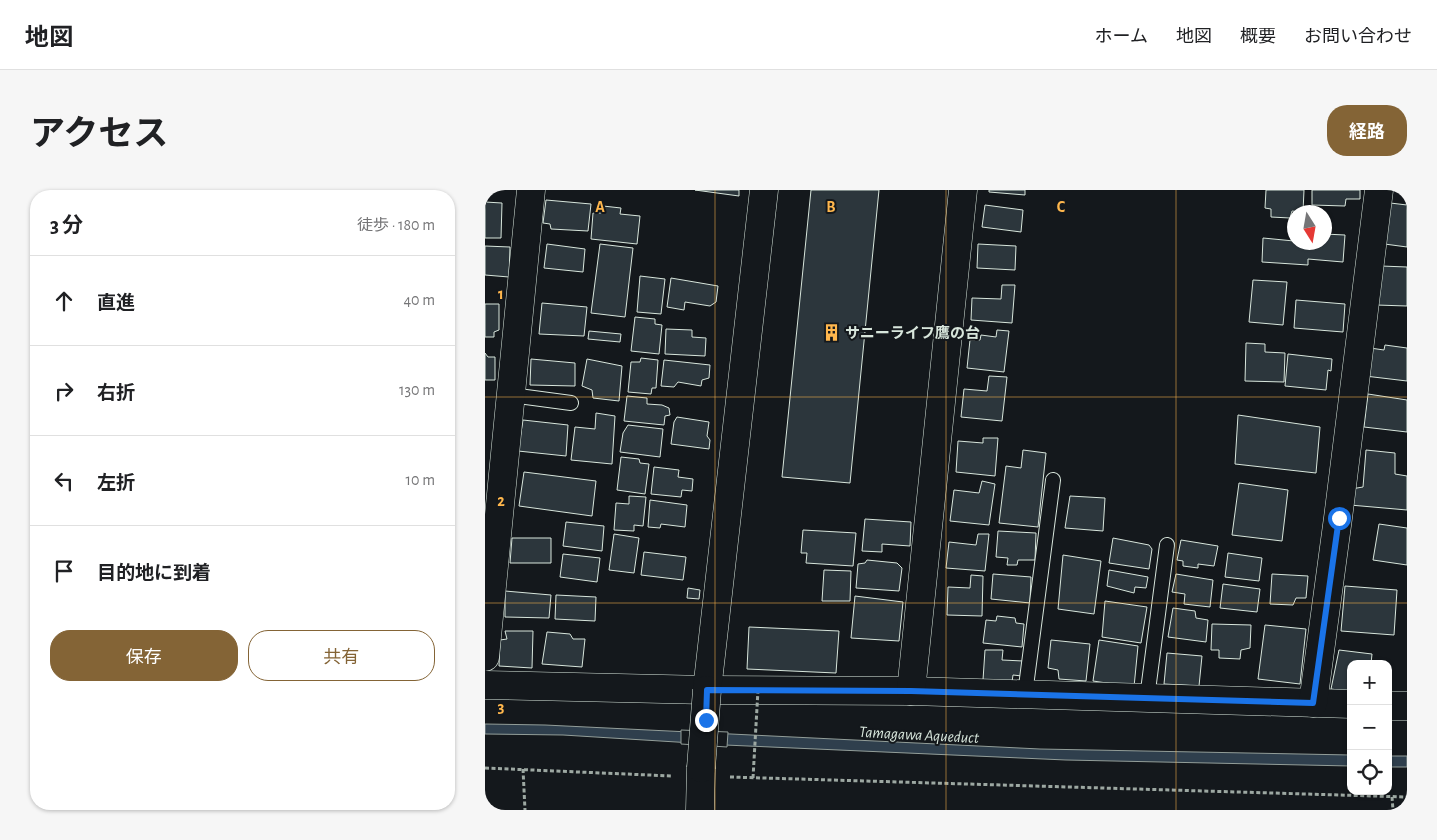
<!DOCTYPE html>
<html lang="ja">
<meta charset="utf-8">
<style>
:root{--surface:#fff;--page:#f6f6f6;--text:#202124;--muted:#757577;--line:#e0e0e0;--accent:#846436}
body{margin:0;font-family:"Alegreya Sans","Noto Sans JP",sans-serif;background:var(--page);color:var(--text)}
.controls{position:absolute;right:15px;bottom:15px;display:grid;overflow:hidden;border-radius:10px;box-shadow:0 1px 4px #0004}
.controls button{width:45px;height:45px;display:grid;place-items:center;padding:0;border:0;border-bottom:1px solid var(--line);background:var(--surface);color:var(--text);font:25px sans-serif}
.compass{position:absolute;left:802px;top:15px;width:45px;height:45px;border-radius:50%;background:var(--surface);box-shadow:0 1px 4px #0004;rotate:169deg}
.stop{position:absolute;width:15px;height:15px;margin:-11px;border:4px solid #1a73e8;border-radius:50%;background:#fff}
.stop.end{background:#1a73e8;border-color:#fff;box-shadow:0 1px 5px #0008}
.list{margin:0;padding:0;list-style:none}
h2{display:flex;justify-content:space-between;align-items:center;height:65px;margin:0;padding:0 20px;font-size:21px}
h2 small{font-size:16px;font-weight:400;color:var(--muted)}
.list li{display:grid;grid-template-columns:32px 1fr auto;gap:15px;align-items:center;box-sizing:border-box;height:90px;padding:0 20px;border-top:1px solid var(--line)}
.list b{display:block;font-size:19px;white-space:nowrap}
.list em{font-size:16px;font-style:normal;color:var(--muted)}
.actions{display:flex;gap:10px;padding:15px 20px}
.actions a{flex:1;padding:11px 0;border:1px solid var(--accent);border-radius:20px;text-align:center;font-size:18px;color:var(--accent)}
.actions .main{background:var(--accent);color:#fff}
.icon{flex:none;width:28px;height:28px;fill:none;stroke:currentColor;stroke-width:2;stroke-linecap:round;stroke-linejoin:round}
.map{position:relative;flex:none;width:922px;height:620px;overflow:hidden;border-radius:20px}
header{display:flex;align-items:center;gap:30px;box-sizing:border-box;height:70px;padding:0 25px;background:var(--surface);border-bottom:1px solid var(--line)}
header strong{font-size:24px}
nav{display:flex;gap:28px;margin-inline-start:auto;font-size:18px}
.intro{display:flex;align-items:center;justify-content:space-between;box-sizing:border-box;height:120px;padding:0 30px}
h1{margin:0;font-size:35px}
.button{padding:12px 22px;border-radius:20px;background:var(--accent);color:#fff;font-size:18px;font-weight:700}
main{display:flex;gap:30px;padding:0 30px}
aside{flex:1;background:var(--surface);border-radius:20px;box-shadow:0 1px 4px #0004}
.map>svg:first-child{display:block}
.water{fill:#2f3f4d;stroke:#939e99}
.pier{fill:#14181c;stroke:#939e99}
.building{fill:#2c363c;stroke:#d8e6dc}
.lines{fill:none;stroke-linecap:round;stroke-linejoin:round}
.service-casing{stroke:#d8e6dc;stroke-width:16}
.minor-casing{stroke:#d8e6dc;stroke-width:29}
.path{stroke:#9da8a2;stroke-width:3;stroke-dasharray:4 2.5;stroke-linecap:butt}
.service{stroke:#14181c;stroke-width:14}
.minor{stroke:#14181c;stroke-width:28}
.minor-bridge-casing{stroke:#d8e6dc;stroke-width:29;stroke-linecap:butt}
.path-bridge{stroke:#9da8a2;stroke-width:3;stroke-dasharray:4 2.5;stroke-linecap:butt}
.minor-bridge{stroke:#14181c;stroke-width:28}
.route{stroke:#1a73e8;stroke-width:6}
.grid{fill:none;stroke:#ffb74d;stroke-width:1;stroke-opacity:0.55}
.labels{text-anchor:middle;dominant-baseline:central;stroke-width:4;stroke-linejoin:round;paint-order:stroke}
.poi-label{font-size:15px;font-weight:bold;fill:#d8e6dc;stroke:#14181c;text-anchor:start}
.water-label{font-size:16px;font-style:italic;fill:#d8e6dc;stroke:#14181c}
.grid-label{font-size:16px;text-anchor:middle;font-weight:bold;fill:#ffb74d;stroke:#14181c;stroke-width:4;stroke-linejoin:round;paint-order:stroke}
</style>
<header>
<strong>地図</strong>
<nav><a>ホーム</a><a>地図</a><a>概要</a><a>お問い合わせ</a></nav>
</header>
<div class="intro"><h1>アクセス</h1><a class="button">経路</a></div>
<main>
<aside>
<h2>3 分<small>徒歩 · 180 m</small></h2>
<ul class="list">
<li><svg class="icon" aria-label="ahead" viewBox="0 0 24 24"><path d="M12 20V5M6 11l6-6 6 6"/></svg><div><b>直進</b></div><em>40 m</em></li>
<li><svg class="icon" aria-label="right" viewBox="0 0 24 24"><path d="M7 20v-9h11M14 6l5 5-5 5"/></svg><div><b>右折</b></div><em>130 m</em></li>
<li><svg class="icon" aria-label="left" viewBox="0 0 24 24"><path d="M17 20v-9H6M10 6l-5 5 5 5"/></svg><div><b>左折</b></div><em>10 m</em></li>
<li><svg class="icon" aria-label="arrive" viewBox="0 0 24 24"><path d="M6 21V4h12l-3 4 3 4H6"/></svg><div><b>目的地に到着</b></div></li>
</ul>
<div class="actions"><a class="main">保存</a><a>共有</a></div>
</aside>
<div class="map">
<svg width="922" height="620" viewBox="0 0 922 620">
<rect width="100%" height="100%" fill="#14181c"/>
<g class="water">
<path d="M0,534L60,535L555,559L866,565V576L581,570L240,555L78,545L0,544Z"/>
<rect x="903" y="566" width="19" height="11"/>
</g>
<path class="pier" d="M196,540L243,542L242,557L196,554Z"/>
<g class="building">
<path d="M210,0H254V6Z"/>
<path d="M326,0H394L365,293L297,287Z"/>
<path d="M504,0H540V5L504,2Z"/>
<path d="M781,0H819L818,22L807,21L805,28L786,27V19L780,18Z"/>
<path d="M827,0H875V9H861L860,16L827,15Z"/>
<path d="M61,10L106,14L103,41L66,39L65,34L58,33Z"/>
<path d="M0,12L17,13L16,48H0Z"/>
<path d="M897,12L922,15V57L892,53Z"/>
<path d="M500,15L538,20L536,42L497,37Z"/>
<path d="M118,16L136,18L135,24L155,26L152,54L106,49L108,23H117Z"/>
<path d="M839,44L860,45L858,72L823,69V75L777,72L778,48L809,51V52H839Z"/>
<path d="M62,54L100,59L98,82L59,78Z"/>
<path d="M115,54L148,58L140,127L106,123Z"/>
<path d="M493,54L531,56L530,80L492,78Z"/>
<path d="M0,56L25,57L24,87L0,85Z"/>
<path d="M896,76L922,77V116L891,115Z"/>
<path d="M155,86L180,89L176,124L152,122Z"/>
<path d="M186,88L233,96L231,112L225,116L200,112L199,120L182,117Z"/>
<path d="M768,90L802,92L798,135L764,132Z"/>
<path d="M517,95H530L527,133L486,130L487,108L516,109Z"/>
<path d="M811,110L860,114L858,142L809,138Z"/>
<path d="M57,113L102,117L99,146L54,144Z"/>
<path d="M0,114H14V140L9,142V147H0Z"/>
<path d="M150,127L170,129V134L177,135L174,164L146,161Z"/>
<path d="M181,139L207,140V147L221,148L220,166L180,164Z"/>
<path d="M512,140L524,141L519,182L482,178L485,150H495L496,145L511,147Z"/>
<path d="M104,141L136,144L135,152L103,149Z"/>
<path d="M761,153L780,154V162L800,163L799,192L760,191Z"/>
<path d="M900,155L922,158V191L880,186L885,158L899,160Z"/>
<path d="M0,163L3,167H10V190H0Z"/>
<path d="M803,164L847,169L846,181L843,180L841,200L800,196Z"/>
<path d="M156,168L173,170L171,198H167L166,204L143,202L146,172H155Z"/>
<path d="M46,169L90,173V196L45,195Z"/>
<path d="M102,169L137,176L134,211L108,208L107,200L97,196Z"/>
<path d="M179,170L225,175L224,188L217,190L216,196L193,192L189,197L176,196Z"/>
<path d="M504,186L522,187L517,231L476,227L479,199L502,201Z"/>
<path d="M883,204L922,210V242L879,237Z"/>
<path d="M142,206L162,208V214L177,215L184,218L185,225L180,226L179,235L139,231Z"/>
<path d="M111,223L130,226L127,274L86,270L90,237L110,239Z"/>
<path d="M753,225L835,237L831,283L750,274Z"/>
<path d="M192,227L224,232L222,246L225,250L224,259L186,254L189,232Z"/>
<path d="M38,230L83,235L81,266L33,261Z"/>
<path d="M143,235L178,239L175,267L135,262L138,243Z"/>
<path d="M498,248H513L510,286L471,282L473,251L498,253Z"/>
<path d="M538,260L561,263L553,337L514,333L521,276L536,278Z"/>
<path d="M881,260L910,263V284L922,286V320L865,315L866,299L878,297Z"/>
<path d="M136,267L154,269L155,273L164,274L160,304L132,300Z"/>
<path d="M169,277L194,280L193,287L208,289L207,301L197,300L196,307L166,304Z"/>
<path d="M39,282L111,291L107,326L34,316Z"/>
<path d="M497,291L510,294L504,335L465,331L469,300L494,303Z"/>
<path d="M754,293L803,300L797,351L747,345Z"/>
<path d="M144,306L161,307L158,336L149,335V341L129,340L131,313L144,314Z"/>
<path d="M585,306L620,308L618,341L580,338Z"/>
<path d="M165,310L202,315L200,337L176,334L175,338L163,337Z"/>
<path d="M380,329L426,332L425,356L397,354V362L377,361Z"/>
<path d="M81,332L119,336L117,361L78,356Z"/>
<path d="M894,334L922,338V375L888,370Z"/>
<path d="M318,340L371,343L368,376L321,373L322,363H316Z"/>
<path d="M513,341L551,343L550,370H533L532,375H522L523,368L511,367Z"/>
<path d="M129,344L154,348L149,383L124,380Z"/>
<path d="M493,344H504L500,381L461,378L464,352L491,355Z"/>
<path d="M27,348H66V373H25Z"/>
<path d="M628,348L664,355L667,359L664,379L624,373Z"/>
<path d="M696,350L733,356L729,376L713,374V378L698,376V371L692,370Z"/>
<path d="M159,362L201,367L198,390L156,385Z"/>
<path d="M743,363L777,368L774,391L740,387Z"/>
<path d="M78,364L115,368L112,392L75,387Z"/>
<path d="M578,365L616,371L609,424L573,419Z"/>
<path d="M382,370L412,373L417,378L414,401L371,398L373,374L380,373Z"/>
<path d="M339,380L366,381L365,411H337Z"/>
<path d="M624,380L663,387L661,398L650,397L649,403L622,396Z"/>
<path d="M508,384L546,387L545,413L506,409Z"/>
<path d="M691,384L728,390L725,417L699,414L700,404L687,402Z"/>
<path d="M787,384L823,386L821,408H811L808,415L785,414Z"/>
<path d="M486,385L498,386L497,426L462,425L463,397L485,398Z"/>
<path d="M738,394L775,399L772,422L735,418Z"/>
<path d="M860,396L912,400L909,445L856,441Z"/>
<path d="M203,398L215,400L214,409L202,408Z"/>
<path d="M20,401L66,405L64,428L20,427Z"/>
<path d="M71,405L111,407L110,431L70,429Z"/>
<path d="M370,406L418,412L414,451L366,448Z"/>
<path d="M620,411L662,417L656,453L617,447Z"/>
<path d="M688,418L710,421L711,428L723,430L721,452L683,447Z"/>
<path d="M512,426L530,428L531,433L539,434L537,457L498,453L501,430L511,431Z"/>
<path d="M727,434L766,435L765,458L756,460L755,469L734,468V460H726Z"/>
<path d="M780,435L821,439L815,494L773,489Z"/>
<path d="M264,437L354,441L351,483L262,479Z"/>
<path d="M20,441H48L47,478L14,476L15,450L22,449Z"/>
<path d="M62,442L85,444L88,449H100L97,477L57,474Z"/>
<path d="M566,450L605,454L601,491L574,489L573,480L563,478Z"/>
<path d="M614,450L653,456L649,497L608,491Z"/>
<path d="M500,460H518L517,470L538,471L537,486L528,485L527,492L498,490Z"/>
<path d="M854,460L887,464L886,474H866V502L846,499Z"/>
<path d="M682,463L717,466L714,496L679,494Z"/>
</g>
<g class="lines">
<defs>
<g id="service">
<path d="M26,205L86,213"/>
<path d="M540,504L568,290"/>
<path d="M662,508L682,355"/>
</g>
<g id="minor">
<path d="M0,467L46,0"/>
<path d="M0,495L222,500L426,501L866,514"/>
<path d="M222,500L279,0"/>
<path d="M426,501L478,0"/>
<path d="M828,513L853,328L894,0"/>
<path d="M903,516H922"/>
<path d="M215,620L216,578"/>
</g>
</defs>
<use href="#service" class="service-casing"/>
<use href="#minor" class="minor-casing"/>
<g class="path">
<path d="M0,578L187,586"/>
<path d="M38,579L40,620"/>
<path d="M245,587L922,607"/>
<path d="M907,607L908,620"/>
</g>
<use href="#service" class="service"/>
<use href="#minor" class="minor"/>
<defs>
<path id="minor-bridge" d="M216,578L222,500"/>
</defs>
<use href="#minor-bridge" class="minor-bridge-casing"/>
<path class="path-bridge" d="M268,588L273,500"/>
<use href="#minor-bridge" class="minor-bridge"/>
</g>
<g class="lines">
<path class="route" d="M221,530L222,500L426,501L828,513L854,328"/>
</g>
<path class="grid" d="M230,0V620M461,0V620M691,0V620M0,207H922M0,413H922"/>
<defs>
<symbol id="building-bare" viewBox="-9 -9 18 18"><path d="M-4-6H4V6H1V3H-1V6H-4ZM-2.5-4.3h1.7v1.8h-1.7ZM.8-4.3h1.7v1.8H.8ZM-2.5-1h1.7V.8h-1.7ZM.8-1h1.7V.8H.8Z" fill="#ffb74d" stroke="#14181c" stroke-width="2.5" paint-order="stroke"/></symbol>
</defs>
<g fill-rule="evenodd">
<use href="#building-bare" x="334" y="130" width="25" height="25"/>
</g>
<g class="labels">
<g class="poi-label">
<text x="360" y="143">サニーライフ鷹の台</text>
</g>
<g class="water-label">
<text transform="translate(434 545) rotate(3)">Tamagawa Aqueduct</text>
</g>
</g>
<g class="grid-label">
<text x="115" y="22">A</text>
<text x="346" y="22">B</text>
<text x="576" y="22">C</text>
<text x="16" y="109">1</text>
<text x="16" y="316">2</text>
<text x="16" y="522">3</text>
</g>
</svg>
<div class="controls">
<button>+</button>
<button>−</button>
<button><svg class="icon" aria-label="locate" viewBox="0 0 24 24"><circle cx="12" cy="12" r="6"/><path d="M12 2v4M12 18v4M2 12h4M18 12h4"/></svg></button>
</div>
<svg class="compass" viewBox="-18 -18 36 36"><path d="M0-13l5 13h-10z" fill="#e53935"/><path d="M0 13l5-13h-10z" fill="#757577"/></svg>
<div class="stop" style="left:854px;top:328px"></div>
<div class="stop end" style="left:221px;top:530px"></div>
</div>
</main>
